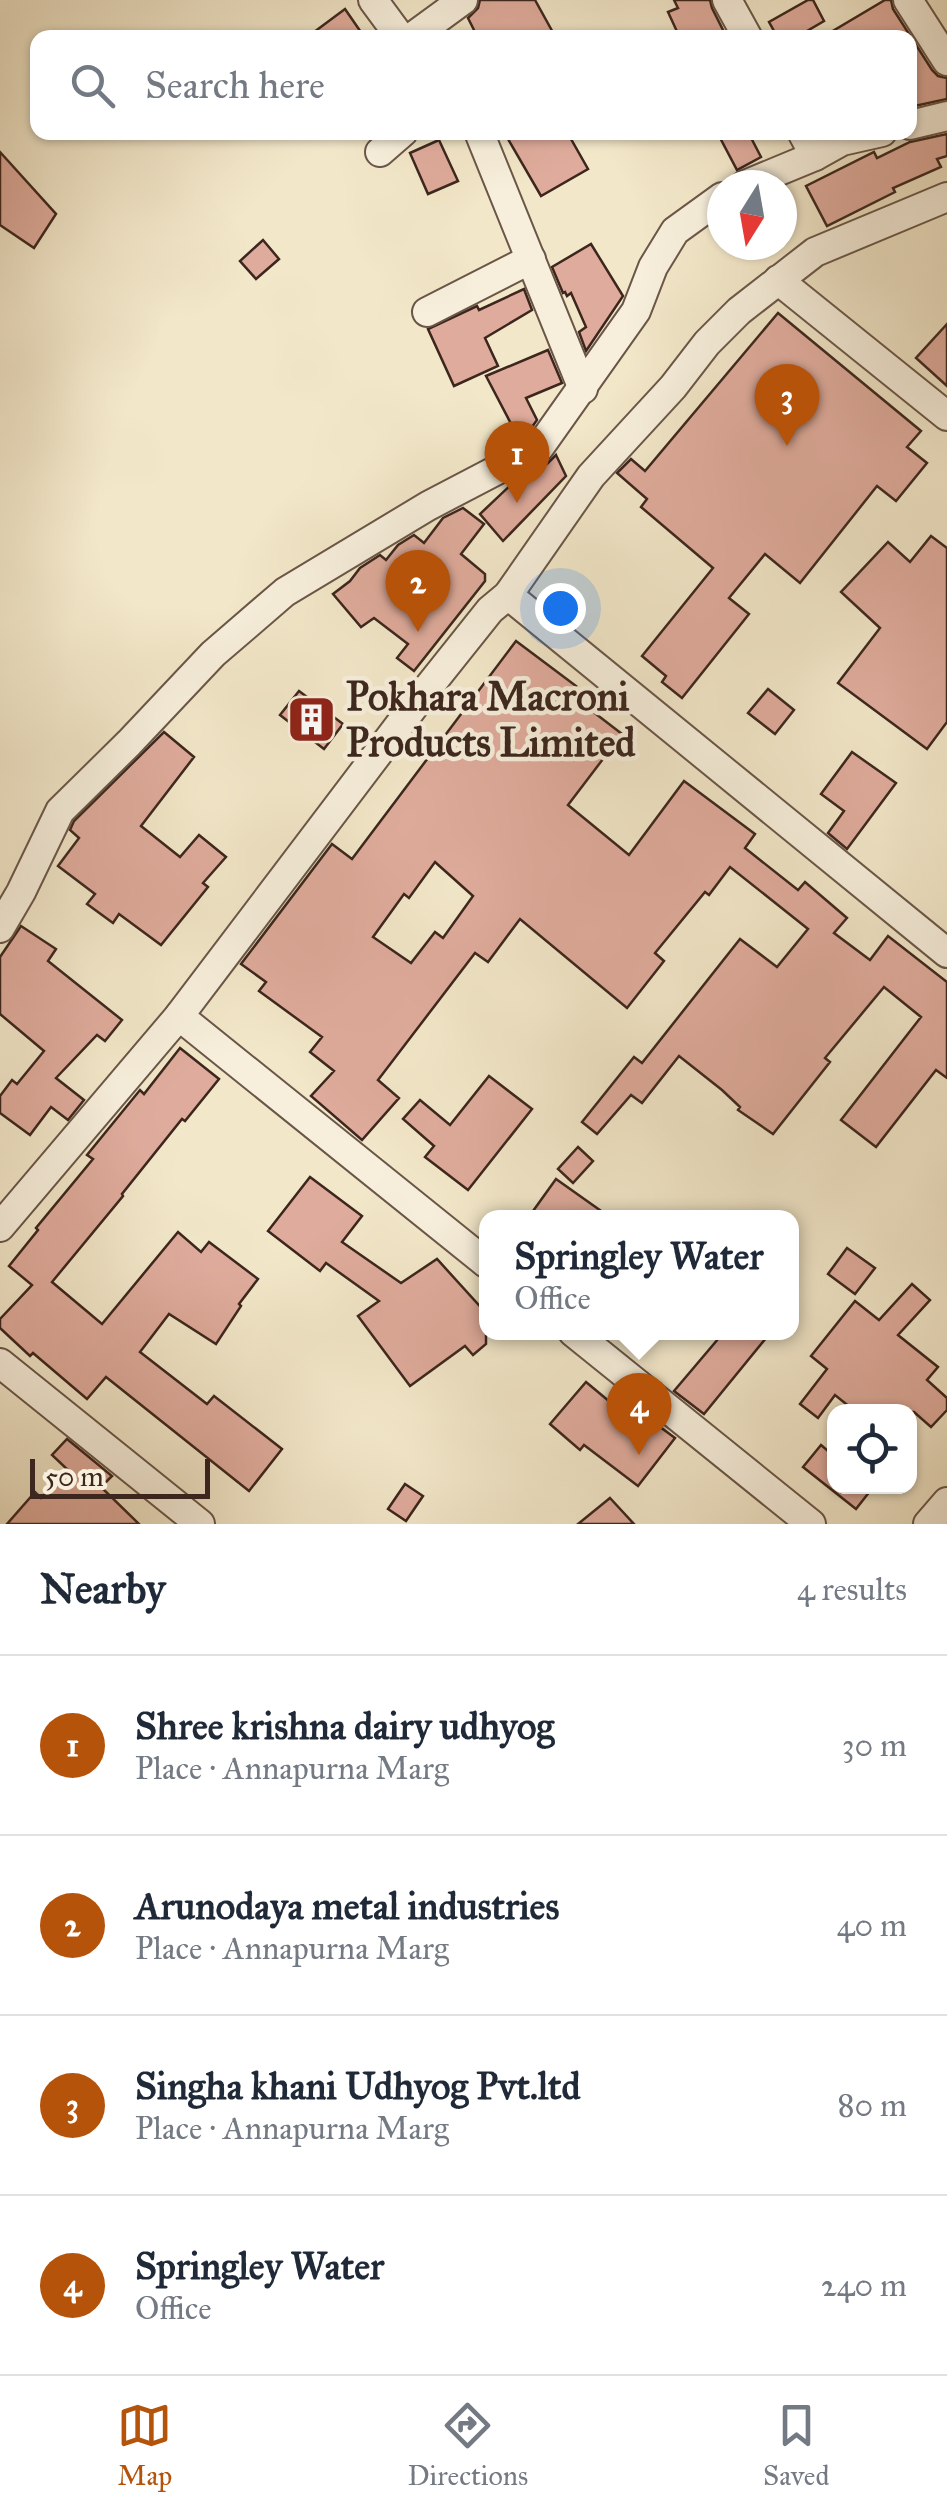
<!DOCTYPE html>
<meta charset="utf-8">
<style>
:root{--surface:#fff;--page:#f6f6f7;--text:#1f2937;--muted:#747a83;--line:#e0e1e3;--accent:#b45309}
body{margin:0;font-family:"IM FELL Great Primer",serif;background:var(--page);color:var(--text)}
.controls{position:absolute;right:30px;bottom:30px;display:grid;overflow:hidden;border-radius:20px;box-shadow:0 2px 8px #0004}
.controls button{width:90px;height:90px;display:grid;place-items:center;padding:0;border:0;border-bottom:2px solid var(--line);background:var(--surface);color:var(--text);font:50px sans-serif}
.compass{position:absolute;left:707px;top:170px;width:90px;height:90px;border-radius:50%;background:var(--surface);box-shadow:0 2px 8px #0004;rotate:191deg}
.scale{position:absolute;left:30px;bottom:25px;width:180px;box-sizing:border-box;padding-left:10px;border:5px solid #3c261d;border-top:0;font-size:28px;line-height:35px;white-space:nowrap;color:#3c261d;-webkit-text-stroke:8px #f7efdc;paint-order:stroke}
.you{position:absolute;left:560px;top:608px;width:35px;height:35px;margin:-25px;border:8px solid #fff;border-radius:50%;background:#1a73e8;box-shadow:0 0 0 15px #1a73e833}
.badge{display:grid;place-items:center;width:65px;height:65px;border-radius:50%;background:var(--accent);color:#fff;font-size:32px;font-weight:700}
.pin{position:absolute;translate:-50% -82px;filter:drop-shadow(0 2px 5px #0008)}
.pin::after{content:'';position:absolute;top:52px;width:35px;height:30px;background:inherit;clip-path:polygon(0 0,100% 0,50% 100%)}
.popup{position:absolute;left:479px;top:1210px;width:320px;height:130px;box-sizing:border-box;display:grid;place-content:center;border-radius:20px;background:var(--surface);filter:drop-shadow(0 2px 8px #0005);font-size:32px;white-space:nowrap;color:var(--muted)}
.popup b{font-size:38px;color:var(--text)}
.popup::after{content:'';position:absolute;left:50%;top:100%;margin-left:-20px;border:20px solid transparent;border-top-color:var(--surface)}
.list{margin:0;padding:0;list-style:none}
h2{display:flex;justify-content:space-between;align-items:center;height:130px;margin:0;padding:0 40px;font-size:42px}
h2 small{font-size:32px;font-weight:400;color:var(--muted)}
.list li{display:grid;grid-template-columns:65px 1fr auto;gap:30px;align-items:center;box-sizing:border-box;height:180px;padding:0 40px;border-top:2px solid var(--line)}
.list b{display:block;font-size:38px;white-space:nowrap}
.list p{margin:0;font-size:32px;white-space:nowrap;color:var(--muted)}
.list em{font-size:32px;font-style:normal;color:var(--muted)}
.icon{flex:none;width:55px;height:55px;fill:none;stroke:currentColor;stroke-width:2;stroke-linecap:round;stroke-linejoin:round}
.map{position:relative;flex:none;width:947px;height:1524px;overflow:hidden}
.search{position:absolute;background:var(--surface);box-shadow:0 2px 8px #0004;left:30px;right:30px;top:30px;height:110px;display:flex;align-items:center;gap:25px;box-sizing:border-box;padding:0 35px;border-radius:20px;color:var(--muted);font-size:38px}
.sheet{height:850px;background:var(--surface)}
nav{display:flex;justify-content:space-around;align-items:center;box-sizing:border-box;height:140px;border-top:2px solid var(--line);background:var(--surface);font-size:28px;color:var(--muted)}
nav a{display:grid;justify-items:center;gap:5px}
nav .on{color:var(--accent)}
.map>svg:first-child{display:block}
.building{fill:#dfab9c;stroke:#3c261d;stroke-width:2.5;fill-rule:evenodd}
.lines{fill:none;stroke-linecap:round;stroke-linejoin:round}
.minor-casing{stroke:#6a5648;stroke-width:32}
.minor{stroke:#f7efdc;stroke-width:28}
.labels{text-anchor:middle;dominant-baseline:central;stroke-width:9;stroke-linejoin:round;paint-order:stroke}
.poi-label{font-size:40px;font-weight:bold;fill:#3c261d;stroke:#f7efdc;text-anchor:start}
</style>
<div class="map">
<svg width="947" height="1524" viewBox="0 0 947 1524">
<rect width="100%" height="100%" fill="#f2e7c9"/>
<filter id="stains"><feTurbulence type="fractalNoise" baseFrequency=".002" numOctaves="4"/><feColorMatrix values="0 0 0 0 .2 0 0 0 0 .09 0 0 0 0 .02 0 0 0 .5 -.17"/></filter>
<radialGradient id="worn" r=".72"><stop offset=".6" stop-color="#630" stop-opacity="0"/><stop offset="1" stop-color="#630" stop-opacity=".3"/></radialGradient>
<g class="building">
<path d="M480,0H535L556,38H478L468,18L478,8Z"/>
<path d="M674,0H710L712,8L727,38H680L668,12L678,8Z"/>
<path d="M808,0H813L824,21L795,38H778L769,22Z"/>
<path d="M885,0H891L893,9L932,70L938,76L947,78V99L910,107V38H821Z"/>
<path d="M345,9L365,38H306Z"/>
<path d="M504,132H567L588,169L541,196Z"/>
<path d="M717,132H748L761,157L737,170Z"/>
<path d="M947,134V156L937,159L941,167L893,188L895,192L827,226L806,186L874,152L877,158L910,142Z"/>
<path d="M439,140L458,181L428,194L410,153Z"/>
<path d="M0,152L56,214L34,248L0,225Z"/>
<path d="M263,240L279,259L256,279L240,261Z"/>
<path d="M591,244L623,296L586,351L579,332L586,327L571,293L567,296L565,292L563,293L552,267Z"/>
<path d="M524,289L532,310L485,338L498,366L454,386L428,329L477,306L479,310Z"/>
<path d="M778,313L921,431L907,447L927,463L896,501L877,486L800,583L765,554L729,598L749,614L682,698L662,682L666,676L642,656L713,568L641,507L647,499L617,473L631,459L645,471Z"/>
<path d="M947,324V386L916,358Z"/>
<path d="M548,350L562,383L526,398L537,420L527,434L519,439L486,376Z"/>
<path d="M556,455L566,476L503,541L480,514L517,479L547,464Z"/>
<path d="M463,508L484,524L461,554L485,574V581L414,671L397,658L408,644L374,618L361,627L333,594L350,581L360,568L380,555L386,560L398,545L414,535L424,543L443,518Z"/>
<path d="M931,536L947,548V722L927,749L838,683L880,628L841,592L888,542L910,562Z"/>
<path d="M516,641L576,686L570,694L622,734L568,805L629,855L684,781L755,834L745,848L798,890L805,882L847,918L834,933L870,960L888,936L947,982V1078L936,1070L876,1147L841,1120L921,1017L884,987L825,1058L830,1062L773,1134L738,1110L740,1107L722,1090L679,1056L642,1103L631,1095L597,1134L582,1122L634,1057L642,1063L740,939L777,967L808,929L730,867L709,895L705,892L655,953L664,961L627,1008L520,919L488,962L475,953L378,1080L399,1098L362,1140L311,1096L334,1071L310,1052L322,1037L259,991L266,982L241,964L332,844L352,859ZM435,862L473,896L443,938L435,932L411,963L373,937L404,894L409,898Z"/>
<path d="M768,689L794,710L775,734L748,713Z"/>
<path d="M299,691L343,724L324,749L280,715Z"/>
<path d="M164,732L194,757L141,826L180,857L199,835L226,857L203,883L208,887L161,945L119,914L113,923L87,904L95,894L58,866L79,838L70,830L74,821Z"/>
<path d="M852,752L896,783L847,849L828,833L844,811L821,794Z"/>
<path d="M21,926L56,949L48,961L122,1020L105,1041L97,1035L56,1078L84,1100L68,1120L51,1107L30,1135L0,1113V1096L12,1080L17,1084L44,1051L0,1014V957Z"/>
<path d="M180,1048L219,1079L185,1121L182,1119L122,1194L123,1196L52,1282L102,1324L178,1232L201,1252L209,1242L258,1279L239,1304L241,1306L216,1344L169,1314L140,1352L207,1404L214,1396L282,1449L249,1491L106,1377L87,1399L33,1353L30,1356L0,1328V1319L32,1285L9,1266L38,1230L36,1228L93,1159L87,1155L140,1090L144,1094Z"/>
<path d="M489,1076L532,1109L468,1190L425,1157L434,1146L403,1119L420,1100L450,1125Z"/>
<path d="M578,1147L593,1161L573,1183L558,1169Z"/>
<path d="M310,1177L362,1216L342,1242L401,1283L437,1259L486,1313V1344L473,1355L465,1346L410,1386L358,1316L379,1301L326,1263L320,1271L268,1231Z"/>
<path d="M556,1179L611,1218H528Z"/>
<path d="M847,1248L875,1268L855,1294L828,1274Z"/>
<path d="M912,1284L930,1300L898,1335L938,1367L927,1380L947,1398V1410L931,1427L914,1412H856L835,1395L818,1418L800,1404L827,1369L811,1356L855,1301L879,1320Z"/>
<path d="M724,1332H771L704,1414L674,1391Z"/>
<path d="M586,1382L640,1427L648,1418L675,1438L638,1486L584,1445L580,1450L550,1424Z"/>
<path d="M67,1439L112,1476L101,1487L139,1524H7L35,1492L41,1498L68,1470L52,1455Z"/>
<path d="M821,1445L834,1456V1486H874L856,1509L803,1467Z"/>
<path d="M405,1484L423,1496L406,1521L388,1509Z"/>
<path d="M610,1498L634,1524H578Z"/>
</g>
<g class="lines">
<defs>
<g id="minor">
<path d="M373,0L401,38"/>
<path d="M727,0L748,38"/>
<path d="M908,0L947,61"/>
<path d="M411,38L463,0"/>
<path d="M910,125L947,116"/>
<path d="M479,132L583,389"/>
<path d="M802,132L815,156"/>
<path d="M380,152L403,132"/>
<path d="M745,185L815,156L842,141L882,132"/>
<path d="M778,280L947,416"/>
<path d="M427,312L531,259"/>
<path d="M508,595L947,953"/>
<path d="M0,928L21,892L60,811L129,743L213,654L285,592L428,506L539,448L636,311L653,267L675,231L722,197"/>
<path d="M179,1016L486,1263"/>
<path d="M0,1227L179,1016L423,694L490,610L508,595L591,476L673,387L707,343L739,311L815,252L947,197"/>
<path d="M573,1332L811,1524"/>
<path d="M0,1363L200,1524"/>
<path d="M928,1524L947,1502"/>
</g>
</defs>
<use href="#minor" class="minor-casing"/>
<use href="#minor" class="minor"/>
</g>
<defs>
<symbol id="building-square" viewBox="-11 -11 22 22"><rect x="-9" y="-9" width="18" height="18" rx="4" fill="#8f2418" stroke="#f7efdc"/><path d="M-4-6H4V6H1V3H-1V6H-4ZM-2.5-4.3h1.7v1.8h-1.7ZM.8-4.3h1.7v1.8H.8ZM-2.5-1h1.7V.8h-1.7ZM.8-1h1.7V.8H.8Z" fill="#fff"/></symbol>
</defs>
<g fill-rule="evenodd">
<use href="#building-square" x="284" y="692" width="55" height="55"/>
</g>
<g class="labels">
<g class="poi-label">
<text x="346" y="696">Pokhara Macroni<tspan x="346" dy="46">Products Limited</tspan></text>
</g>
</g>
<rect width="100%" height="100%" filter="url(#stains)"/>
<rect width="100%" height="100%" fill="url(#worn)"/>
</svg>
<div class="controls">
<button><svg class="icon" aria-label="locate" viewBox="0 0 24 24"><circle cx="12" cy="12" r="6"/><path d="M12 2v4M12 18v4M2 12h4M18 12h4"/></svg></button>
</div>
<svg class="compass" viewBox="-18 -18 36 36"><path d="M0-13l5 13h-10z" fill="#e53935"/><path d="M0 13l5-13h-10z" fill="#747a83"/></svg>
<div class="scale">50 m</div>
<div class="you"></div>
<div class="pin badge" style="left:517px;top:503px">1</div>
<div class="pin badge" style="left:418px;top:632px">2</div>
<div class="pin badge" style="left:787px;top:446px">3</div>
<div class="pin badge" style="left:639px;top:1455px">4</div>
<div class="popup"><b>Springley Water</b>Office</div>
<div class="search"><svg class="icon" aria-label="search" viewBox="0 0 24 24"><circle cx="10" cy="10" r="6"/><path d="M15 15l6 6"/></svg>Search here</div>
</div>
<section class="sheet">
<h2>Nearby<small>4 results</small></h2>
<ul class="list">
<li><span class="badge">1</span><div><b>Shree krishna dairy udhyog</b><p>Place · Annapurna Marg</p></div><em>30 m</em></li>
<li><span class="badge">2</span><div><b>Arunodaya metal industries</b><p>Place · Annapurna Marg</p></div><em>40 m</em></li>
<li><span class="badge">3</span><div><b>Singha khani Udhyog Pvt.ltd</b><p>Place · Annapurna Marg</p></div><em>80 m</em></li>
<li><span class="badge">4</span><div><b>Springley Water</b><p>Office</p></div><em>240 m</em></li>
</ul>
</section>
<nav>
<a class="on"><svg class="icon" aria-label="map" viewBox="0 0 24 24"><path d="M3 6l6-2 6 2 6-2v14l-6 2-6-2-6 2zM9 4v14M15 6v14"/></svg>Map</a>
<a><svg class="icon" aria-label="directions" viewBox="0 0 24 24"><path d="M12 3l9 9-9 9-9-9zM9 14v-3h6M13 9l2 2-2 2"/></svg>Directions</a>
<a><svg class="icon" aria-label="saved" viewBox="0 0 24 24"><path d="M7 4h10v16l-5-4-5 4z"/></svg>Saved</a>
</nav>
